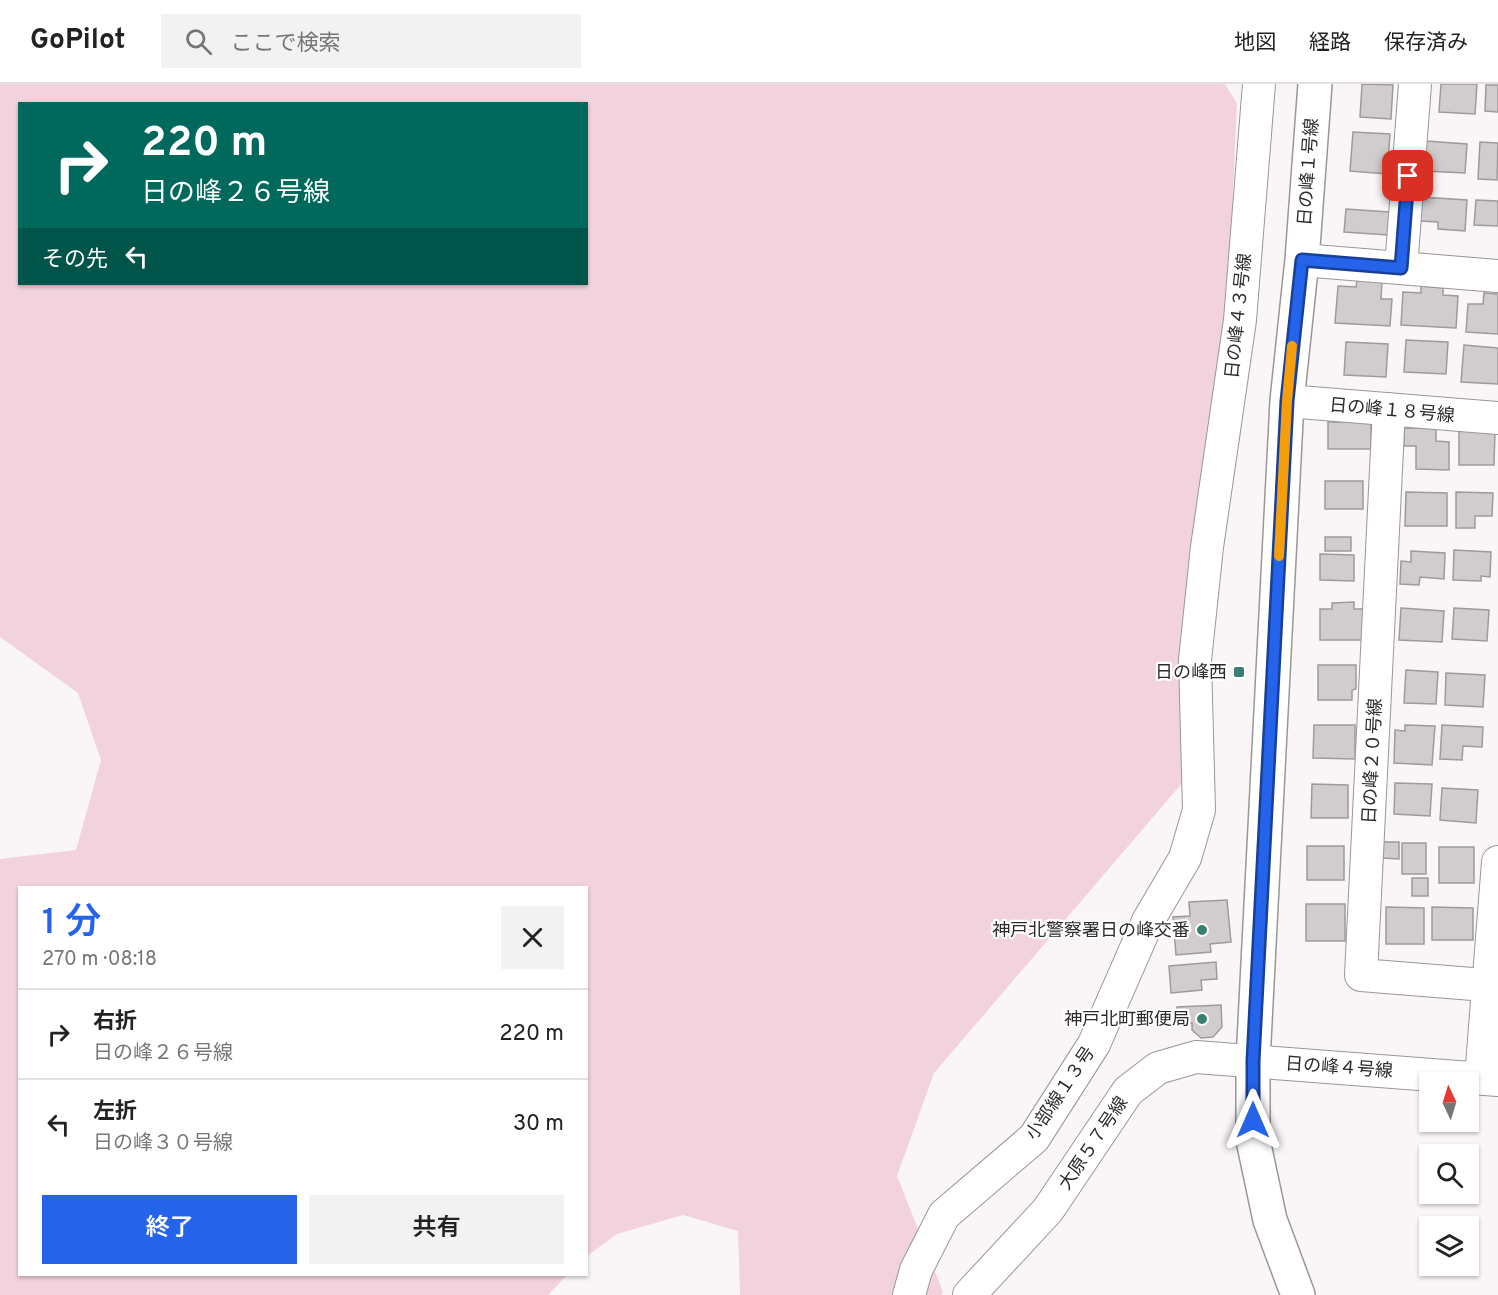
<!DOCTYPE html>
<html lang="ja">
<head>
<meta charset="utf-8">
<style>
	:root { --surface:#fff; --page:#f2f2f2; --text:#222; --muted:#767676; --line:#e0e0e0; --accent:#2563eb }
	body { margin:0; font-family:Overpass,"Noto Sans JP",sans-serif; background:var(--page); color:var(--text); height:100vh; display:flex; flex-direction:column; font-size:22px; white-space:nowrap }
	* { box-sizing:border-box; margin:0 }
	p { font-size:20px; color:var(--muted) }
	.icon { flex:none; width:33px; height:33px; fill:none; stroke:currentColor; stroke-width:2; stroke-linecap:round; stroke-linejoin:round }
	.map { position:relative; flex:1; overflow:hidden }
	.drawer { position:absolute; left:18px; top:802px; width:570px; height:390px; display:flex; flex-direction:column; background:var(--surface); border-radius:0px; box-shadow:0 2px 4px #0004 }
	.drawer>* { flex:none }
	.banner { position:absolute; left:18px; top:18px; width:570px; height:183px; border-radius:0px; box-shadow:0 2px 4px #0004; background:#00695c; color:#fff; overflow:hidden }
	.needle { width:39px; rotate:356deg }
	.tools { position:absolute; left:1419px; top:988px; display:grid; gap:12px }
	.tools a { display:grid; place-items:center; width:60px; height:60px; border-radius:0px; background:var(--surface); box-shadow:0 2px 4px #0004; font-size:30px }
	.pin { position:absolute; display:grid; place-items:center; width:51px; height:51px; color:#fff; margin:-26px; border-radius:12px; box-shadow:0 3px 9px #0006 }
	.me { position:absolute; width:66px; margin:-33px; rotate:0deg; stroke-linejoin:round; filter:drop-shadow(0 0 4px #0008) }
	.turn { display:flex; align-items:center; gap:21px; height:126px; padding:0 24px; font-size:27px }
	.turn .icon { width:78px; height:78px; stroke-width:2.5 }
	.turn b { display:block; font-size:42px; line-height:51px }
	.then { display:flex; align-items:center; height:57px; padding:0 24px; background:#0003; gap:12px; font-size:22px }
	.round { display:grid; place-items:center; flex:none; width:63px; height:63px; border-radius:0px; background:var(--page) }
	.summary { display:flex; align-items:center; justify-content:space-between; height:102px; padding:0 24px }
	h1 { font-size:36px; font-weight:600; line-height:45px; color:var(--accent) }
	.primary-button { display:flex; gap:12px; margin-top:auto; padding:12px 24px }
	.primary-button a { flex:1; height:69px; border-radius:0px; background:var(--accent); color:#fff; font-size:24px; font-weight:600; line-height:69px; text-align:center }
	.primary-button a+a { background:var(--page); color:var(--text) }
	ul { padding:0; list-style:none }
	li { display:flex; align-items:center; gap:18px; height:90px; padding:0 24px; border-top:2px solid var(--line) }
	li div { flex:1 }
	li b { display:block; font-size:22px }
	li em { font-style:normal }
	header { display:flex; align-items:center; gap:36px; box-sizing:border-box; height:84px; padding:0 30px; background:var(--surface); border-bottom:2px solid var(--line) }
	header strong { font-size:28px }
	nav { display:flex; gap:33px; margin-inline-start:auto; font-size:21px }
	.search { width:420px; height:54px; background:var(--page); display:flex; align-items:center; gap:15px; box-sizing:border-box; padding:0 21px; border-radius:0px; color:var(--muted); font-size:22px }
	.map>svg:first-child { display:block }
	.green { fill:#f2d2dd; fill-rule:evenodd }
	.building { fill:#d1cccd; stroke:#9f9a9c; stroke-width:1.5 }
	.lines { fill:none; stroke-linecap:round; stroke-linejoin:round }
	.minor-casing { stroke:#9b9697; stroke-width:34 }
	.tertiary-casing { stroke:#9b9697; stroke-width:36 }
	.minor { stroke:#fff; stroke-width:32 }
	.tertiary { stroke:#fff; stroke-width:33 }
	.route-casing { stroke:#184099; stroke-width:15 }
	.route { stroke:#2563eb; stroke-width:10 }
	.slow { stroke:#f59e0b; stroke-width:10 }
	.poi-dot { fill:#3a7f73; stroke:#fff; stroke-width:2 }
	.labels { text-anchor:middle; stroke-width:4.5; stroke-linejoin:round; paint-order:stroke }
	.street-label { font-size:18px; fill:#2d2b2c; stroke:#fff }
	.poi-label { font-size:18px; fill:#2d2b2c; stroke:#fff; text-anchor:end }
</style>
</head>
<body>
<header>
<strong>GoPilot</strong>
<div class="search"><svg class="icon" aria-label="search" viewBox="0 0 24 24"><circle cx="10" cy="10" r="6"/><path d="M15 15l6 6"/></svg>ここで検索</div>
<nav><a>地図</a><a>経路</a><a>保存済み</a></nav>
</header>
<div class="map">
<svg width="1498" height="1211" viewBox="0 0 1498 1211">
	<rect width="100%" height="100%" fill="#faf5f6"/>
	<!-- green -->
	<path class="green" d="M0,0H1225L1237,19L1207,670L934,989L897,1092L943,1208L941,1211H740L738,1147L683,1131L617,1150L587,1172L586,804H20V1191H567L548,1211H0V775L76,766L101,676L78,609L0,553ZM20,20H586V200H20Z"/>
	<!-- building -->
	<path class="building" d="M1362,0L1393,1L1391,35L1360,33Z
		M1441,0H1477L1475,30L1439,28Z
		M1486,1H1498V28L1485,27Z
		M1353,48L1390,50L1387,90L1350,87Z
		M1426,57L1467,60L1465,89L1424,87Z
		M1480,58L1498,59L1497,96L1478,95Z
		M1421,113L1467,116L1465,147L1438,145V138L1420,137Z
		M1476,116L1498,117V142L1474,141Z
		M1346,125L1389,128L1388,151L1344,148Z
		M1357,196L1382,197L1381,215H1392L1390,242L1335,239L1338,202L1356,203Z
		M1421,202L1443,204V211L1458,212L1456,244L1401,241L1403,208L1421,209Z
		M1484,209L1498,210V250L1466,248L1468,220H1483Z
		M1406,256L1448,258L1446,290L1404,288Z
		M1346,258L1388,260L1386,293L1344,291Z
		M1464,261L1498,264V300L1461,298Z
		M1328,338H1371V365H1328Z
		M1404,344H1436V357L1449,358V386L1416,385V362H1404Z
		M1459,345L1495,346L1494,381H1459Z
		M1325,397H1363V425H1325Z
		M1406,408L1447,409V442H1405Z
		M1456,408L1493,409L1492,432H1475V444H1456Z
		M1325,453H1351V467H1325Z
		M1454,466L1491,468L1490,493L1481,492V497L1453,496Z
		M1411,467L1445,469L1444,495L1420,493L1419,501L1400,500L1401,477L1411,478Z
		M1320,470L1354,471V497L1320,496Z
		M1354,518V525H1366V556H1320V525H1332V519Z
		M1401,524L1444,527L1442,558L1399,556Z
		M1454,524L1489,526L1487,557L1452,555Z
		M1318,581H1356V605L1352,606V616H1318Z
		M1406,586L1438,588L1436,620L1404,619Z
		M1446,589L1485,591L1483,623L1445,621Z
		M1314,641H1355V675L1313,674Z
		M1405,641L1435,642L1432,681L1394,679L1395,646L1405,647Z
		M1442,641L1483,643L1482,663L1463,662L1462,676L1440,675Z
		M1395,699L1432,700L1430,732L1394,730Z
		M1312,700L1348,701V734H1311Z
		M1442,704L1478,706L1476,739L1440,736Z
		M1382,758H1399V775L1382,774Z
		M1402,759H1426V790H1402Z
		M1307,762H1344V796H1307Z
		M1439,763H1474V799H1439Z
		M1412,794H1428V812H1412Z
		M1227,816L1231,858L1210,860L1211,868L1176,871L1173,833L1190,832L1189,818Z
		M1306,820H1345V857H1306Z
		M1386,823L1424,824V860H1386Z
		M1432,823L1473,824V856H1432Z
		M1216,878L1217,895L1201,896L1202,906L1171,909L1169,882Z
		M1221,921L1222,943L1213,953L1201,954L1192,946V939L1178,940L1177,923Z"/>
	<g class="lines">
		<defs>
			<path id="minor" d="M1302,176L1498,192
				M1401,184L1415,0
				M1287,317L1498,334
				M1389,325L1361,891L1498,902
				M1481,994L1498,778
				M909,1211L916,1186L944,1131L1034,1054L1094,960L1148,837L1185,774L1199,726L1195,576L1207,463L1240,236L1259,0
				M969,1211L1048,1126L1128,1007L1158,984L1196,973L1498,996"/>
			<path id="tertiary" d="M1298,1211L1270,1136L1253,1056V977L1287,317L1302,176L1315,0"/>
		</defs>
		<!-- minor casing -->
		<use href="#minor" class="minor-casing"/>
		<!-- tertiary casing -->
		<use href="#tertiary" class="tertiary-casing"/>
		<!-- minor -->
		<use href="#minor" class="minor"/>
		<!-- tertiary -->
		<use href="#tertiary" class="tertiary"/>
	</g>
	<g class="lines">
		<defs>
			<path id="route" d="M1253,1036V977L1287,317L1302,176L1401,184L1408,92"/>
		</defs>
		<!-- route casing -->
		<use href="#route" class="route-casing"/>
		<!-- route -->
		<use href="#route" class="route"/>
		<!-- slow -->
		<path class="slow" d="M1279,472L1287,317L1292,262"/>
	</g>
	<!-- markers -->
	<g class="poi-dot">
		<rect x="1233" y="582" width="12" height="12" rx="3"/>
		<circle cx="1202" cy="846" r="6"/>
		<circle cx="1202" cy="935" r="6"/>
	</g>
	<g class="labels">
		<!-- street labels -->
		<g class="street-label">
			<text transform="translate(1308 88) rotate(-86)" y="6">日の峰１号線</text>
			<text transform="translate(1238 232) rotate(-84)" y="6">日の峰４３号線</text>
			<text transform="translate(1392 326) rotate(5)" y="6">日の峰１８号線</text>
			<text transform="translate(1372 677) rotate(-87)" y="6">日の峰２０号線</text>
			<text transform="translate(1339 983) rotate(4)" y="6">日の峰４号線</text>
			<text transform="translate(1060 1009) rotate(-56)" y="6">小部線１３号</text>
			<text transform="translate(1093 1059) rotate(-56)" y="6">大原５７号線</text>
		</g>
		<!-- poi labels -->
		<g class="poi-label">
			<text x="1227" y="594">日の峰西</text>
			<text x="1190" y="852">神戸北警察署日の峰交番</text>
			<text x="1190" y="941">神戸北町郵便局</text>
		</g>
	</g>
</svg>
<div class="tools">
<a><svg class="needle" viewBox="-14 -14 28 28"><path d="M0-13l5 13h-10z" fill="#e53935"/><path d="M0 13l5-13h-10z" fill="#767676"/></svg></a>
<a><svg class="icon" aria-label="search" viewBox="0 0 24 24"><circle cx="10" cy="10" r="6"/><path d="M15 15l6 6"/></svg></a>
<a><svg class="icon" aria-label="layers" viewBox="0 0 24 24"><path d="M12 4l9 5-9 5-9-5zM3 14l9 5 9-5"/></svg></a>
</div>
<div class="pin" style="left:1408px;top:92px;background:#d93025"><svg class="icon" aria-label="arrive" viewBox="0 0 24 24"><path d="M6 21V4h12l-3 4 3 4H6"/></svg></div>
<svg class="me" style="left:1253px;top:1036px" viewBox="-20 -20 40 40"><path d="M0-17L14 15 0 8-14 15z" fill="#2563eb" stroke="#fff" stroke-width="4"/></svg>
<div class="banner">
<div class="turn"><svg class="icon" aria-label="right" viewBox="0 0 24 24"><path d="M7 20v-9h11M14 6l5 5-5 5"/></svg><div><b>220 m</b>日の峰２６号線</div></div>
<div class="then">その先<svg class="icon" aria-label="left" viewBox="0 0 24 24"><path d="M17 20v-9H6M10 6l-5 5 5 5"/></svg></div>
</div>
<section class="drawer">
<div class="summary"><div><h1>1 分</h1><p>270 m · 08:18</p></div><a class="round"><svg class="icon" aria-label="close" viewBox="0 0 24 24"><path d="M6 6l12 12M18 6L6 18"/></svg></a></div>
<ul>
<li><svg class="icon" aria-label="right" viewBox="0 0 24 24"><path d="M7 20v-9h11M14 6l5 5-5 5"/></svg><div><b>右折</b><p>日の峰２６号線</p></div><em>220 m</em></li>
<li><svg class="icon" aria-label="left" viewBox="0 0 24 24"><path d="M17 20v-9H6M10 6l-5 5 5 5"/></svg><div><b>左折</b><p>日の峰３０号線</p></div><em>30 m</em></li>
</ul>
<div class="primary-button"><a>終了</a><a>共有</a></div>
</section>
</div>
</body>
</html>
